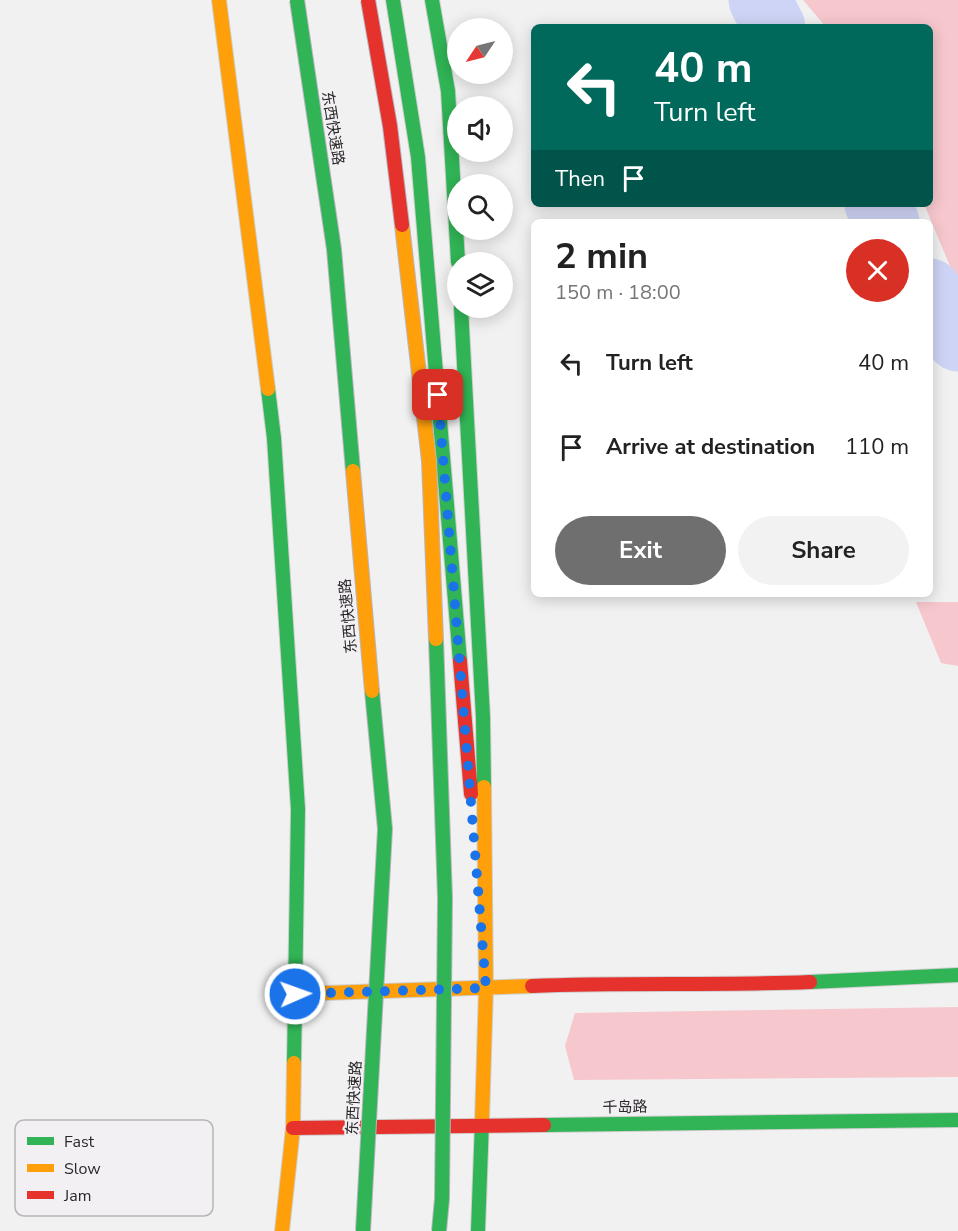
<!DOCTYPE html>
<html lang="en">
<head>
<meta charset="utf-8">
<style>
	:root { --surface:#fff; --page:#f2f2f2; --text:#222; --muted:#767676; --accent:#706f70 }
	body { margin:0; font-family:"Nunito Sans","Noto Sans SC",sans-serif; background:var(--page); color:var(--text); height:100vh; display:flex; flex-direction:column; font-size:22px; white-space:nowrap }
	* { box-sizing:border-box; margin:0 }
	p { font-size:20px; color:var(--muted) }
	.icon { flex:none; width:33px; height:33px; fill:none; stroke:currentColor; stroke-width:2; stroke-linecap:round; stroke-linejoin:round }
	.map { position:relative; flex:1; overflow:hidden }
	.panel { position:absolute; left:531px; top:219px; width:402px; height:378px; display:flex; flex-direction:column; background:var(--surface); border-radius:9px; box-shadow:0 3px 15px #0003 }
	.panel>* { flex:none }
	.hud { position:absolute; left:531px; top:24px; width:402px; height:183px; border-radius:9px; box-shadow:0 3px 15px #0003; background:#00695c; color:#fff; overflow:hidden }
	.needle { width:39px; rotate:235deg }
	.fabs { position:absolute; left:447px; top:18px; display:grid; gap:12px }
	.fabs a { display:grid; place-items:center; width:66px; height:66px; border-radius:50%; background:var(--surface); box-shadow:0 3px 15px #0003; font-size:30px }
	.pin { position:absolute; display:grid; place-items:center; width:51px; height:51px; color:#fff; margin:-26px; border-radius:12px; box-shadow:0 3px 9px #0006 }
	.me { position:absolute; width:66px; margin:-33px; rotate:88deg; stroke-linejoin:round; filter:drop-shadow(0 0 4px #0008) }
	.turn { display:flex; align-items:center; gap:21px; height:126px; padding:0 24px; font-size:27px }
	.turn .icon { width:78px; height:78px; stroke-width:2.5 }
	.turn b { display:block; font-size:42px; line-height:51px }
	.then { display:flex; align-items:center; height:57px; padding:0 24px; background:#0003; gap:12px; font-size:22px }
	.round { display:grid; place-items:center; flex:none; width:63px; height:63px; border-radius:32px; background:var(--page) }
	.summary { display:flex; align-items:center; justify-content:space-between; height:102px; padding:0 24px }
	h1 { font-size:36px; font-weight:700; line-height:45px }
	.action { display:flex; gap:12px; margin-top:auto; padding:12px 24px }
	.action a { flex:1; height:69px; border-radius:36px; background:var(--accent); color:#fff; font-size:24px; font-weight:700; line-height:69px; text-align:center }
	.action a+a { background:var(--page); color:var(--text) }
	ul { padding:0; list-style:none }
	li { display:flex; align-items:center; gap:18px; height:84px; padding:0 24px }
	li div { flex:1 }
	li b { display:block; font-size:22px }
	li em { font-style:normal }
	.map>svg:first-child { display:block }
	.green { fill:#f6c7cd }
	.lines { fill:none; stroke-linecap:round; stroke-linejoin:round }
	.river { stroke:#ced4f5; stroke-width:63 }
	.fast-casing { stroke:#cfcfcf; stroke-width:16 }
	.slow-casing { stroke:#cfcfcf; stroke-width:16 }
	.jam-casing { stroke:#cfcfcf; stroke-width:16 }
	.fast { stroke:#30b455; stroke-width:14 }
	.slow { stroke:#ff9f0a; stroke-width:14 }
	.jam { stroke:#e5322d; stroke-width:14 }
	.fast-bridge-casing { stroke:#bab6c0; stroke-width:16; stroke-linecap:butt }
	.slow-bridge-casing { stroke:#bab6c0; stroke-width:16; stroke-linecap:butt }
	.jam-bridge-casing { stroke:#bab6c0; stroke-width:16; stroke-linecap:butt }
	.fast-bridge { stroke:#30b455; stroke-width:14 }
	.slow-bridge { stroke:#ff9f0a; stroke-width:14 }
	.jam-bridge { stroke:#e5322d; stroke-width:14 }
	.route { stroke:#1a73e8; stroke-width:10; stroke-dasharray:0 18 }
	.labels { text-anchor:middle; stroke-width:4.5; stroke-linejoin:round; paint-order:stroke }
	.street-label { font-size:15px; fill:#2a292a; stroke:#f3f0f3 }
	.key { fill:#f3f0f3; stroke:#b7b4b7; stroke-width:1.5 }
	.key-label { font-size:16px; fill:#2a292a }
</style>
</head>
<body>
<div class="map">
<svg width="958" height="1231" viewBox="0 0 958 1231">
	<rect width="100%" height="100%" fill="#f2f1f2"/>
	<!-- green -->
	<path class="green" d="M803,0H958V285L924,204H930V27H826Z
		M916,602H958V666L941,663Z
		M958,1007V1077L574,1080L565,1046L575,1013Z"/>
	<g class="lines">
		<!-- river -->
		<path class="river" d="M760,0L774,27
			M876,204L888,222
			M930,290L958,340"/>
		<defs>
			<path id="fast" d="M393,0L418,157L460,661
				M432,0L448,91L458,262
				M461,308L483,717L484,787
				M268,389L274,438L298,809L294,1063
				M810,982L958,975
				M544,1125L958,1120
				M478,1231L482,1121"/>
			<path id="slow" d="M219,0L268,389
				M295,994L532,986
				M482,1121L486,988L484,787
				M282,1231L293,1128L294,1063"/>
			<path id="jam" d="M460,661L471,794
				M532,986C625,982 717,986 810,982
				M293,1128L544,1125"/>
		</defs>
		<!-- fast casing -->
		<use href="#fast" class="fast-casing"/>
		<!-- slow casing -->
		<use href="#slow" class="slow-casing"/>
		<!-- jam casing -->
		<use href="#jam" class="jam-casing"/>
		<!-- fast -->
		<use href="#fast" class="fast"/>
		<!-- slow -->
		<use href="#slow" class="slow"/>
		<!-- jam -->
		<use href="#jam" class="jam"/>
		<defs>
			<path id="fast-bridge" d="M297,0L334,249L353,471
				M436,639L445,898L442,1199L439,1231
				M363,1231L385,829L372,691"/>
			<path id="slow-bridge" d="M402,225L429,461L436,639
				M353,471L372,691"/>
			<path id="jam-bridge" d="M368,0L390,126L402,225"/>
		</defs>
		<!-- fast-bridge casing -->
		<use href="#fast-bridge" class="fast-bridge-casing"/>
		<!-- slow-bridge casing -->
		<use href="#slow-bridge" class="slow-bridge-casing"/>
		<!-- jam-bridge casing -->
		<use href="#jam-bridge" class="jam-bridge-casing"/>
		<!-- fast-bridge -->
		<use href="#fast-bridge" class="fast-bridge"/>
		<!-- slow-bridge -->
		<use href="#slow-bridge" class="slow-bridge"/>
		<!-- jam-bridge -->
		<use href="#jam-bridge" class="jam-bridge"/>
	</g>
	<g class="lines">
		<!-- route -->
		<path class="route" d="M295,994L486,988L438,395"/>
	</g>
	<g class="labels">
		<!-- street labels -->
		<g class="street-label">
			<text transform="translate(333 128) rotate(81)" y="5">东西快速路</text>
			<text transform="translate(348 616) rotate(-95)" y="5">东西快速路</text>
			<text transform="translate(354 1098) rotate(-87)" y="5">东西快速路</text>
			<text transform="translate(625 1107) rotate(-1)" y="5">千岛路</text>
		</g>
	</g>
	<!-- legend -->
	<rect x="15" y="1120" width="198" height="96" rx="9" class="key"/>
	<rect x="27" y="1137" width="27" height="8" fill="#30b455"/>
	<rect x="27" y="1164" width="27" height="8" fill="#ff9f0a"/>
	<rect x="27" y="1191" width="27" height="8" fill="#e5322d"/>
	<g class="key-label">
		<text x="64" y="1147">Fast</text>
		<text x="64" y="1174">Slow</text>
		<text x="64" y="1201">Jam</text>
	</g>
</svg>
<div class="fabs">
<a><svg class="needle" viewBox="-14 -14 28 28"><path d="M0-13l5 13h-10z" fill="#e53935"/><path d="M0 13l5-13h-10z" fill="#767676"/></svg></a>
<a><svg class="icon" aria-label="sound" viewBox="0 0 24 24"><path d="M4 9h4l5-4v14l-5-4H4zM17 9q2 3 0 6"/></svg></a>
<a><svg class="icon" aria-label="search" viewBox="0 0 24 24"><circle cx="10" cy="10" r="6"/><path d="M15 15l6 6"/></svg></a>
<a><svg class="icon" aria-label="layers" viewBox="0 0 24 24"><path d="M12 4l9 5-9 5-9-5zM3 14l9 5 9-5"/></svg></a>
</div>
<div class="pin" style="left:438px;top:395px;background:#d93025"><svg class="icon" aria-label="arrive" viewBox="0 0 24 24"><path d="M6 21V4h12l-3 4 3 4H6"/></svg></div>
<svg class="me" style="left:295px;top:994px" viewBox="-20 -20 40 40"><circle r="17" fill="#1a73e8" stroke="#fff" stroke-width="3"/><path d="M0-11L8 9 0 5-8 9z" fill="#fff"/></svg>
<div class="hud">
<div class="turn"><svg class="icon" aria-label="left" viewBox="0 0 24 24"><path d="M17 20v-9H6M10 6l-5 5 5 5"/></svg><div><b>40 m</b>Turn left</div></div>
<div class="then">Then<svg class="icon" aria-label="arrive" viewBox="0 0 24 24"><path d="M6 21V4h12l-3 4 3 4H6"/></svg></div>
</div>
<section class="panel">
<div class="summary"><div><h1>2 min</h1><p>150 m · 18:00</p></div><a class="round" style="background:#d93025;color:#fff"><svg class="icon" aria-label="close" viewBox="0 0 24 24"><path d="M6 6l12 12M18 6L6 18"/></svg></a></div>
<ul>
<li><svg class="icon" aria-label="left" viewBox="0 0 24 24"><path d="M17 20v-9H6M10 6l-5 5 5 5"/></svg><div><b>Turn left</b></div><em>40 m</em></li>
<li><svg class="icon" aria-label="arrive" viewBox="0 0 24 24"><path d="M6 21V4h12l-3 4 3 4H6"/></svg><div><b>Arrive at destination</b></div><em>110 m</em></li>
</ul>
<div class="action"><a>Exit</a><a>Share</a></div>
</section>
</div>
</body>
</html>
